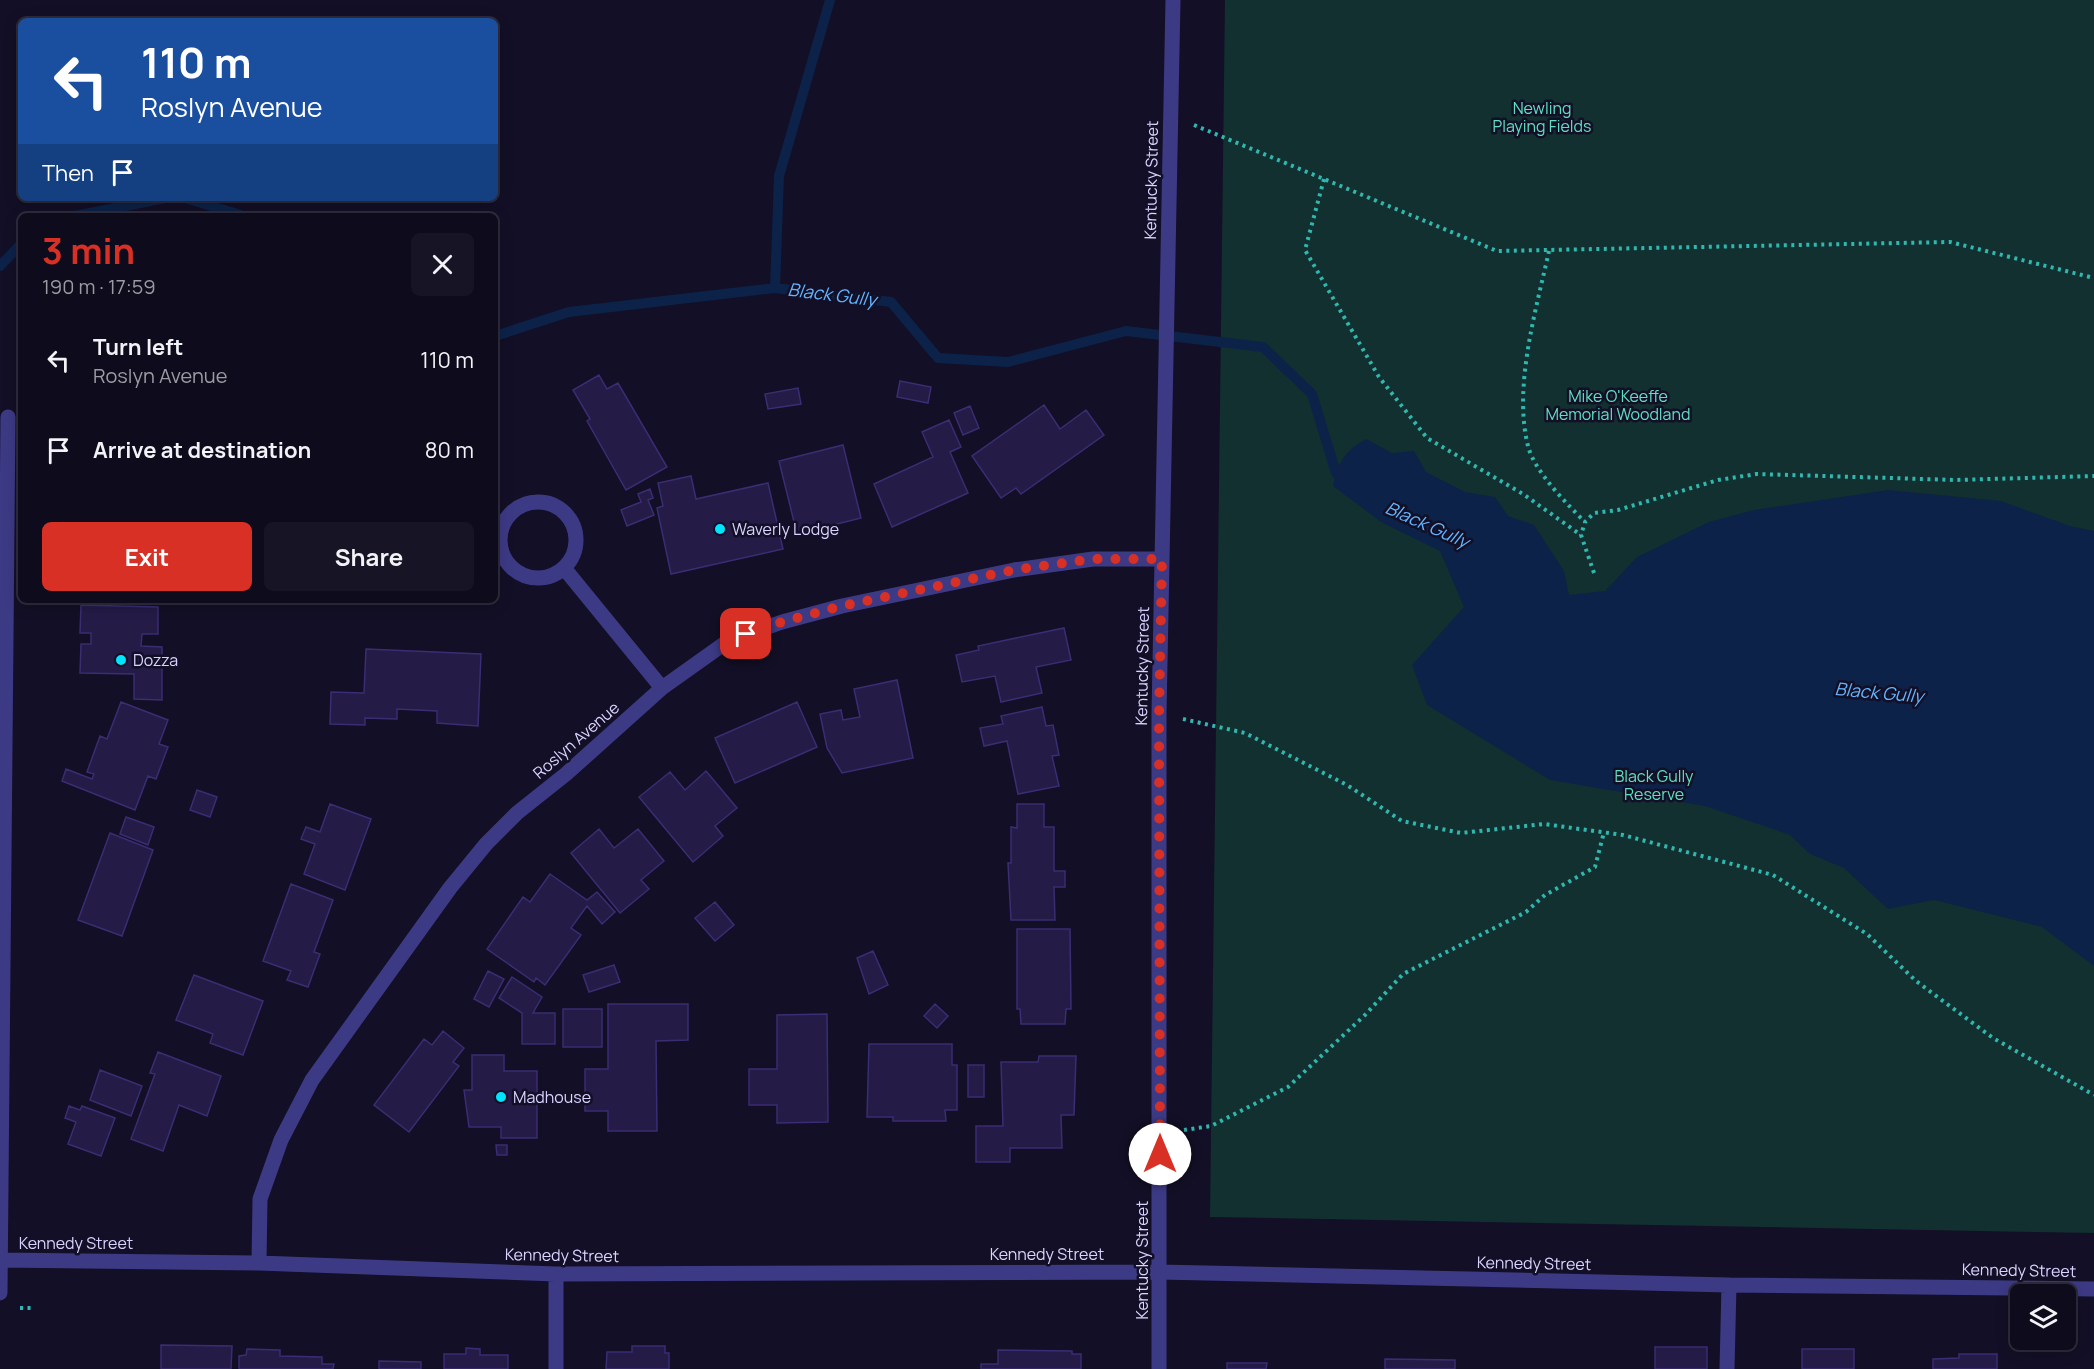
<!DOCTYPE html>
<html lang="en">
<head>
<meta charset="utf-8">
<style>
	:root { --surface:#0e0b1c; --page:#171425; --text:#f1f3f6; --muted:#9b9ba3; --line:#2e2b3b; --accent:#d93025 }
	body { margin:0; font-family:Manrope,sans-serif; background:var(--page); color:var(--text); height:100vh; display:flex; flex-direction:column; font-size:22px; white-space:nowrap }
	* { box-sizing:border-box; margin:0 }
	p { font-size:20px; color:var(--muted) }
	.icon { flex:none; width:33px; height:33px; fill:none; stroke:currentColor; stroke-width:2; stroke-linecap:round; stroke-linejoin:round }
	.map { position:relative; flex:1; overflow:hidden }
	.sheet { position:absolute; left:18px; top:213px; width:480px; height:390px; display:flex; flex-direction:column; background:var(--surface); border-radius:9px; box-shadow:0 3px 15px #0003,0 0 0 2px var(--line) }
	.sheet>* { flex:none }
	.hud { position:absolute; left:18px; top:18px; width:480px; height:183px; border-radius:9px; box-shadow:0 3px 15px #0003,0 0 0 2px var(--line); background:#1a4fa0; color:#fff; overflow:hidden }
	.controls { position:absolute; left:2010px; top:1284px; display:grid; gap:12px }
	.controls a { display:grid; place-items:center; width:66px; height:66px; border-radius:9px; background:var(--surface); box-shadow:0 3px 15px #0003,0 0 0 2px var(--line); font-size:30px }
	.pin { position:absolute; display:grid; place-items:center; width:51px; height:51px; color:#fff; margin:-26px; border-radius:12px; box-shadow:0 3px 9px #0006 }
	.me { position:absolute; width:66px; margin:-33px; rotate:0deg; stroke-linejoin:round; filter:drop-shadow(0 0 4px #0008) }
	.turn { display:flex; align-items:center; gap:21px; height:126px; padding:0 24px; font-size:27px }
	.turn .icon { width:78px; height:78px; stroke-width:2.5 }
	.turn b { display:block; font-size:42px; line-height:51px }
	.then { display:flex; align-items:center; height:57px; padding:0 24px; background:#0003; gap:12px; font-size:22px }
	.round { display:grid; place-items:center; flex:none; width:63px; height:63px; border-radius:9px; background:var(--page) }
	.headline { display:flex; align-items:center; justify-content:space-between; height:102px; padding:0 24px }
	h1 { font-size:36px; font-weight:700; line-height:45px; color:var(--accent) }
	.primary-button { display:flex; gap:12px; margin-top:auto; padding:12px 24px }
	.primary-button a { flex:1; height:69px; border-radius:9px; background:var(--accent); color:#fff; font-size:24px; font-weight:700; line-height:69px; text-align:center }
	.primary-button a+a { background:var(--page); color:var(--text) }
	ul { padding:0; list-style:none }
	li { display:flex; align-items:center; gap:18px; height:90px; padding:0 24px }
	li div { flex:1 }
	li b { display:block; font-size:22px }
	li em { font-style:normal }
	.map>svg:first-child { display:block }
	.green { fill:#12302f }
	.water { fill:#0c2248 }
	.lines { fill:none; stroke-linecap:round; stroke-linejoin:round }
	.stream { stroke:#0c2248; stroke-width:10 }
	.building { fill:#241b47; stroke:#3b2d73; stroke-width:1.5 }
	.path { stroke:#2fb8b0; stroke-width:4; stroke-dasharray:3 4.5; stroke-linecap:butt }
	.minor { stroke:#3d3a85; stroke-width:15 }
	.route { stroke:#d93025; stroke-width:10; stroke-dasharray:0 18 }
	.poi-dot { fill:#00e5ff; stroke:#130f26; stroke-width:2 }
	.labels { text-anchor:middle; stroke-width:5; stroke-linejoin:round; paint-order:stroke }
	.park-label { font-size:16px; fill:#5fe0c0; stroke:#130f26 }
	.street-label { font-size:16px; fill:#d9d4ff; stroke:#130f26 }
	.poi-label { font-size:16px; fill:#d9d4ff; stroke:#130f26; text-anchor:start }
	.water-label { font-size:18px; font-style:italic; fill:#62b6ff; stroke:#130f26 }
</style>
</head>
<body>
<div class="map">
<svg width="2094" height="1369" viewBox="0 0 2094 1369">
	<rect width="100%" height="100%" fill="#130f26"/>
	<!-- green -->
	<path class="green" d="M1225,0H2094V1233L1210,1217Z"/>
	<!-- water -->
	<path class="water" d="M1366,439L1392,453L1414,451L1426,472L1465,492L1495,497L1508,516L1534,525L1564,571L1569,595L1605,591L1637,557L1709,522L1754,510L1888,490L2001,501L2070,526L2094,531V966L2042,927L1934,900L1888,909L1844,868L1810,854L1790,835L1705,806L1550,780L1427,705L1412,665L1464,607L1440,551L1381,522L1333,486C1338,462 1345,451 1366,439Z"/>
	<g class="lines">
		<!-- stream -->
		<path class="stream" d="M185,198L244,216
			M75,216L165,198
			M0,266L21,244
			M775,288L779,176L830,0
			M495,336L569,312L775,288L891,302L938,358L1008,362L1126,331L1263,347L1312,394L1336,473L1346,482"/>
	</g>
	<!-- building -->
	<path class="building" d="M599,375L607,389L618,383L667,467L626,490L587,421L590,419L573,390Z
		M900,381L931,387L928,403L897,397Z
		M798,388L801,404L768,409L765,394Z
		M1044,405L1060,429L1086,410L1104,435L1021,494L1016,488L1001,498L972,456Z
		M970,406L979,428L963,435L954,413Z
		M949,420L961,447L950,452L968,493L892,527L874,484L933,457L922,432Z
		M843,445L861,518L797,534L779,461Z
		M691,476L696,499L768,483L783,549L671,574L657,508L663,506L658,483Z
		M650,489L653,498L648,500L654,515L627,526L621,510L641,502L638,494Z
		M81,605L158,607V634H142L141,646L162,647V700L134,699V674L80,673L81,644H91V633H80Z
		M1064,628L1071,660L1036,667L1042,693L1001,702L995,676L962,682L956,655L979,650L978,646Z
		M366,649L481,654L478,726L437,723V711L397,709V719L365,718V725L330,724L331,692L364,693Z
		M897,680L913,758L842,773L827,748L820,714L841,710L843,720L860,717L854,689Z
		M121,702L168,720L159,744L168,747L156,779L148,776L135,810L62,781L66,769L92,779L94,774L87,772L100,736L107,739Z
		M797,702L817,747L735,783L715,738Z
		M1042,707L1046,726L1053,725L1059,755L1052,756L1059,786L1018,794L1007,741L984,746L980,728L1003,724L1001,716Z
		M706,771L737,808L715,826L723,836L693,862L639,797L670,772L685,790Z
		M197,790L217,797L210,817L190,810Z
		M330,804L371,819L345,890L304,874L315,844L301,839L306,827L320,832Z
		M1017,804H1044V827H1054V871H1065V887H1054L1055,920H1011L1008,863H1011V827L1017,828Z
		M126,817L154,827L148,845L120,834Z
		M599,829L614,848L638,829L664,861L641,880L649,889L620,913L571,853Z
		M110,833L153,850L122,936L78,920Z
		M550,874L587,900L597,892L615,912L602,924L587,906L571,928L581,935L545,985L536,978L534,982L487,949L523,897L530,902Z
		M291,884L333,900L314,952L320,954L308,987L287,980L291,971L263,961Z
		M715,902L734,925L715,941L695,918Z
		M1017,929H1070L1071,1009H1066L1065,1024H1021L1020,1009H1017Z
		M873,951L888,985L869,994L857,958Z
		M614,965L620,982L589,992L583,975Z
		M488,971L504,979L489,1007L474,999Z
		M194,975L263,1001L243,1055L210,1043L213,1034L176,1020Z
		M512,977L542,997L533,1013H555V1044H522V1013L499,998Z
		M608,1004H688V1040L656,1041L657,1131H608V1111H585V1069H608Z
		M935,1004L948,1016L937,1028L924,1016Z
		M563,1009H602V1047H563Z
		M827,1014L828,1122L777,1123V1105H749V1069H777V1015Z
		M443,1031L464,1048L453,1062L459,1066L409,1132L374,1105L424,1039L432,1045Z
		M869,1044H952V1065H957V1110H945L946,1121H893V1117H867Z
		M158,1052L221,1076L207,1116L179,1105L163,1151L131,1139L155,1074L150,1073Z
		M472,1055H504V1071H537V1138H501V1127H469L464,1090H472Z
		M1039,1056H1076L1074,1115H1061L1062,1148H1010V1162H976V1126H1003L1001,1062H1038Z
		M968,1065H984V1097H968Z
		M100,1070L142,1086L131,1116L90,1100Z
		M69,1106L80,1110L82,1106L115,1118L101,1156L68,1144L76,1122L65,1118Z
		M496,1145H507V1155H497Z
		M161,1345L232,1346L231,1369H161Z
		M632,1346H665V1353H669V1369H606L607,1352H632Z
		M1655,1347H1707V1369H1655Z
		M466,1348L480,1349V1355H508V1369H444V1354H466Z
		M247,1349L280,1350V1356L322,1357V1364H334L333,1369H239V1356L246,1355Z
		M1802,1349H1854V1369H1802Z
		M998,1350L1072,1351V1354H1081V1369H981V1364H998Z
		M1959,1354H1997V1369H1933V1359L1959,1358Z
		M1385,1359L1455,1360V1369H1385Z
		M379,1361L421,1362V1369H379Z
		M1227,1363H1267L1266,1369H1227Z"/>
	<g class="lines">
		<!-- path -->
		<path class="path" d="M1194,125L1497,251L1950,242L2094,278
			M1324,179L1305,250L1379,377L1427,438L1523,494L1581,535
			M1549,251C1536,310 1513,387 1528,446C1534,471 1567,504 1585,522
			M1594,573L1581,535L1585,522L1594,513L1618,510L1718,480L1757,474L1956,480L2094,476
			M1183,719L1245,733L1347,785L1402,821L1461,833L1544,824L1623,835L1773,875L1867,934L1916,981L1993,1038L2094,1095
			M1184,1130L1211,1126L1288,1087L1365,1015L1403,974L1526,912L1545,895L1595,867L1604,832
			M20,1308H35"/>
		<!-- minor -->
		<path class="minor" d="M500 540a38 38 0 1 1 76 0a38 38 0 1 1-76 0Z
			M564,568L662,688
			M0,1260L259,1263L556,1274L1160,1272L1729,1285L2094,1289
			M259,1263L260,1199L281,1140L312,1080L450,888L486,844L517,813L566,774L662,688L728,641L782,622L842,606L1014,570L1093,559H1162
			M0,1293L8,417
			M556,1369V1274
			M1159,1369V714L1173,0
			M1727,1369L1729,1285"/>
	</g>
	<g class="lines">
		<!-- route -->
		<path class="route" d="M746,634L782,622L842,606L1014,570L1093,559H1162L1159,714L1160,1154"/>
	</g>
	<!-- markers -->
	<g class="poi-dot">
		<circle cx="720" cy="529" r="6"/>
		<circle cx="121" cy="660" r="6"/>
		<circle cx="501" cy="1097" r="6"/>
	</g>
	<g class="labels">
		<!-- park labels -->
		<g class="park-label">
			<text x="1542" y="114">Newling<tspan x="1542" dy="18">Playing Fields</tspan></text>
			<text x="1618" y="402">Mike O'Keeffe<tspan x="1618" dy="18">Memorial Woodland</tspan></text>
			<text x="1654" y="782">Black Gully<tspan x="1654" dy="18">Reserve</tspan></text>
		</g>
		<!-- street labels -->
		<g class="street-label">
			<text transform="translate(1151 180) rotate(-89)" y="6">Kentucky Street</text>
			<text transform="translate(1142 666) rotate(-89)" y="6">Kentucky Street</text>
			<text transform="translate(576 740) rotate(-41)" y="6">Roslyn Avenue</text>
			<text x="76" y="1249">Kennedy Street</text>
			<text x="1047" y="1260">Kennedy Street</text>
			<text transform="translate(562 1255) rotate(1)" y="6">Kennedy Street</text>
			<text transform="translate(1142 1260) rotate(-90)" y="6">Kentucky Street</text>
			<text transform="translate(1534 1263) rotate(1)" y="6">Kennedy Street</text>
			<text transform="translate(2019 1270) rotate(1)" y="6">Kennedy Street</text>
		</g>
		<!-- poi labels -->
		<g class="poi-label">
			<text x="732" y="535">Waverly Lodge</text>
			<text x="133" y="666">Dozza</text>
			<text x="513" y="1103">Madhouse</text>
		</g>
		<!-- water labels -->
		<g class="water-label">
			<text transform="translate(832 295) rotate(7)" y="6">Black Gully</text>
			<text transform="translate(1427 525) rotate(24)" y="6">Black Gully</text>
			<text transform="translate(1879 693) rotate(5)" y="6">Black Gully</text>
		</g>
	</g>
</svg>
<div class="controls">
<a><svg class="icon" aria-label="layers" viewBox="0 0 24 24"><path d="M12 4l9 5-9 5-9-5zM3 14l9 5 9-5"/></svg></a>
</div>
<div class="pin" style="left:746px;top:634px;background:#d93025"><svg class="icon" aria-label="arrive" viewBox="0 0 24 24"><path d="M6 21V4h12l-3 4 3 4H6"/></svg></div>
<svg class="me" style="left:1160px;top:1154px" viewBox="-20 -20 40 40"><circle r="19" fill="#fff"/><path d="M0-13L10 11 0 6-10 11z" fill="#d93025"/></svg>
<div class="hud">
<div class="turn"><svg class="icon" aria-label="left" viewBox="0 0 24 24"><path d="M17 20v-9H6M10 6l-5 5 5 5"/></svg><div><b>110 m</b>Roslyn Avenue</div></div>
<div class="then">Then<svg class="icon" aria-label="arrive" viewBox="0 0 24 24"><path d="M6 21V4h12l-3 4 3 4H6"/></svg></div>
</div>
<section class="sheet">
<div class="headline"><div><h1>3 min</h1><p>190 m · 17:59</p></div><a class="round"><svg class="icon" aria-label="close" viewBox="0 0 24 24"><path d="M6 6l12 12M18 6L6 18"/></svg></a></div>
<ul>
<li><svg class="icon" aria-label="left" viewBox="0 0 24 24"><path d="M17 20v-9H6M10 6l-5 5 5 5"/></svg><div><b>Turn left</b><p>Roslyn Avenue</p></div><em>110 m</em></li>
<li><svg class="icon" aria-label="arrive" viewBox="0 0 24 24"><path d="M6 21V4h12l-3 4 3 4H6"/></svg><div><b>Arrive at destination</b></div><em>80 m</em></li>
</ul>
<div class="primary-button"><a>Exit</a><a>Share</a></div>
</section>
</div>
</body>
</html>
